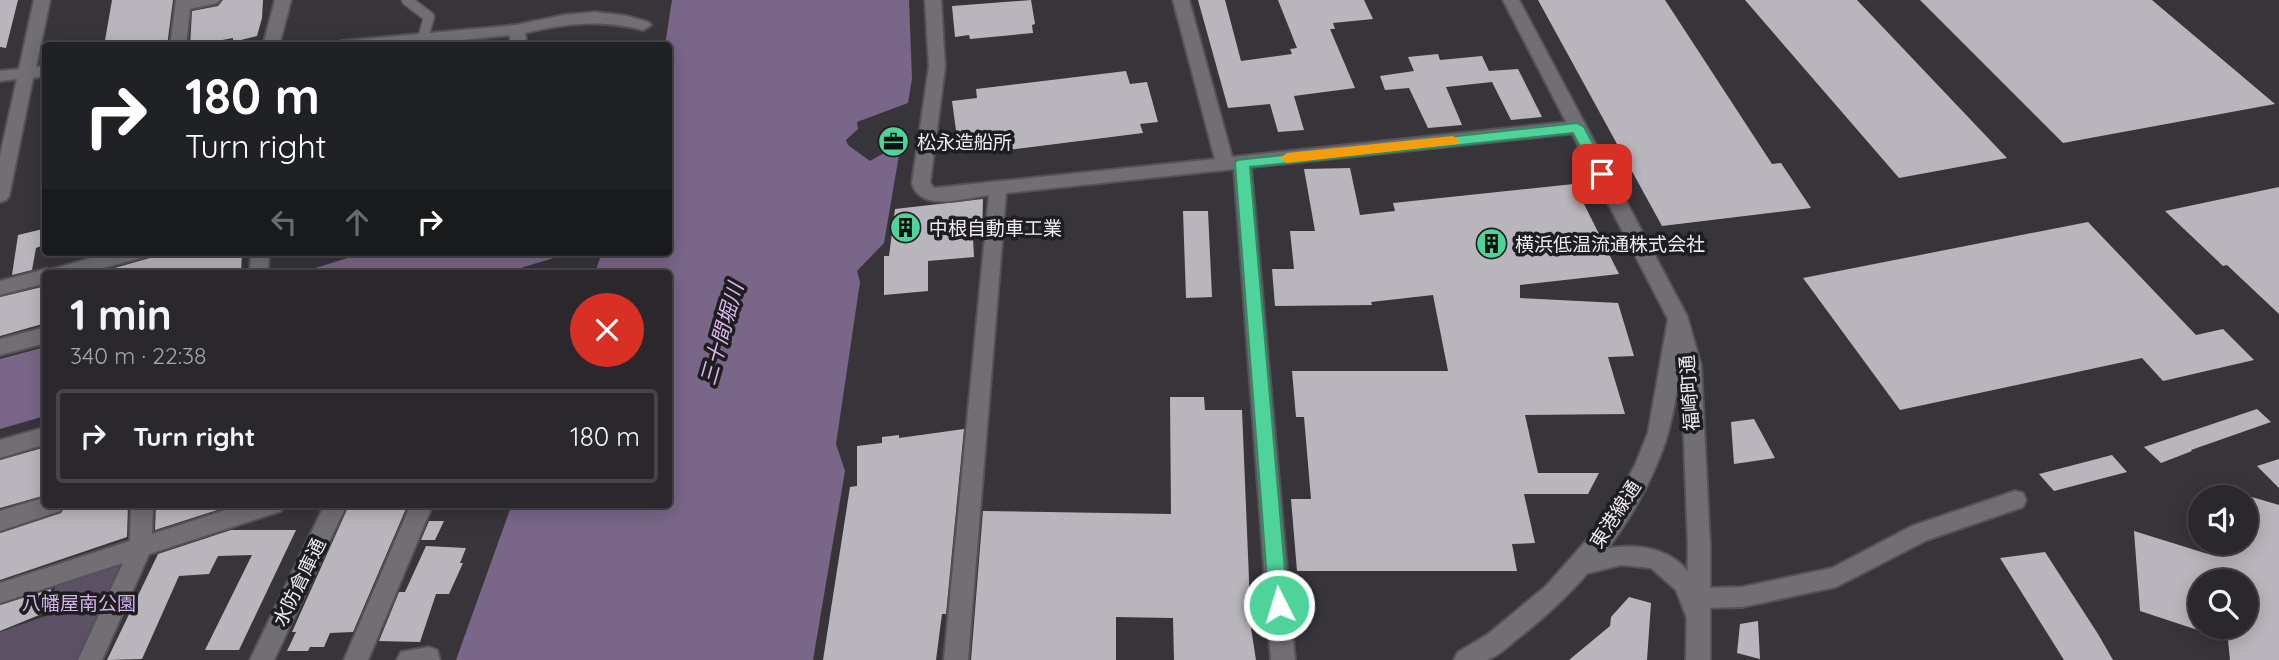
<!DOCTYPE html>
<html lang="en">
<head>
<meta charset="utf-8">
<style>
	:root { --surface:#2a282c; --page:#363438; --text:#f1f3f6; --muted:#a5a6a9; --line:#464448 }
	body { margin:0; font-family:Quicksand,"Noto Sans JP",sans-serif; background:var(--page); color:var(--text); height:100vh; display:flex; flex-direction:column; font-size:26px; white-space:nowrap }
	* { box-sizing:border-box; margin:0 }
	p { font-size:23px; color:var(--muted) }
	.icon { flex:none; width:38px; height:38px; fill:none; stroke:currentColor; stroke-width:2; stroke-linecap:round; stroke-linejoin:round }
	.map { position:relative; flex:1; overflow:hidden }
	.panel { position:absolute; left:42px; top:270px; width:630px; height:238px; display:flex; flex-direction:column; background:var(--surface); border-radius:7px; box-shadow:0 4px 18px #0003,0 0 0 2px var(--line) }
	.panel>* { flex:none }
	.top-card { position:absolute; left:42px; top:42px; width:630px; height:214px; border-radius:7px; box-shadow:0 4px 18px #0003,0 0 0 2px var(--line); background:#202124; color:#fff; overflow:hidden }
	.buttons { position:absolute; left:2188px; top:485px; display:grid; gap:14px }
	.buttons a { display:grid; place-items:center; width:70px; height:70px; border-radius:50%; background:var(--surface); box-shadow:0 4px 18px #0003,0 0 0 2px var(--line); font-size:35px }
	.pin { position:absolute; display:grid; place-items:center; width:60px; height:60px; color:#fff; margin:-30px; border-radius:14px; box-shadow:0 4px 10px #0006 }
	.me { position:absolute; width:77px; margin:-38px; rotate:355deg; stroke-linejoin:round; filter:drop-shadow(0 0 5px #0008) }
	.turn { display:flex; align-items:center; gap:24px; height:147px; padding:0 28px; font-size:32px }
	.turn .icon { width:91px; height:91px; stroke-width:2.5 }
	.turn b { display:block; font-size:49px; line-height:60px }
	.lanes { display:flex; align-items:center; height:66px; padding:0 28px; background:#0003; justify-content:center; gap:35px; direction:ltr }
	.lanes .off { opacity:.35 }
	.round { display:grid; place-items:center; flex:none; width:74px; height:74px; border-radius:37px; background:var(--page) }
	.head { display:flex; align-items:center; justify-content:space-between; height:119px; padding:0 28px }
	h1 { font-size:42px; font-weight:700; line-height:52px }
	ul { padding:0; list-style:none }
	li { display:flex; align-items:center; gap:21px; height:94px; margin:0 14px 10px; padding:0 14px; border:4px solid var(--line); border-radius:7px }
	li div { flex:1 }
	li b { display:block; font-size:26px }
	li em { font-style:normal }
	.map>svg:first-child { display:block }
	.green { fill:#5c5064 }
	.water { fill:#7a6688 }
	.building { fill:#b9b5bc; fill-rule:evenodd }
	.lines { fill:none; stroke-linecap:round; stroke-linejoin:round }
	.service-casing { stroke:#555257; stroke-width:13 }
	.minor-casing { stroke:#555257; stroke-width:4 }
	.tertiary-casing { stroke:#555257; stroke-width:4 }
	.service { stroke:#716e74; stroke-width:10 }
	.minor { fill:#716e74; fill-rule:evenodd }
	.tertiary { fill:#716e74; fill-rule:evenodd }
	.route { fill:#4ed39a; stroke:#338964; stroke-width:2 }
	.slow { fill:#f59e0b }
	.labels { text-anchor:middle; stroke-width:7; stroke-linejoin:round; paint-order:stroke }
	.poi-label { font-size:19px; fill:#eeecf0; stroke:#1e1d1f; text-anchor:start }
	.street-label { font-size:19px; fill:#eeecf0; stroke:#1e1d1f }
	.park-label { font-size:19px; fill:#d5b3ec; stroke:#1e1d1f }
	.water-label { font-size:21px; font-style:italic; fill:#d8b6ef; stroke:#1e1d1f }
</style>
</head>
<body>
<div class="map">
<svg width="2279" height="660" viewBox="0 0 2279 660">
	<rect width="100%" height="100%" fill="#38353a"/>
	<!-- green -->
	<path class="green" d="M122,561L128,564L82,660H0V632L51,614L56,581Z"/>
	<!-- water -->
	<path class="water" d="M672,0H909L912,79L908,103L857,122L858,129L846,140L848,145L870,161L891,149H900L884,243L857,271L860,282L836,444L845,471L813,660H456L512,504H668V273H595L602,252H668V46L665,45Z
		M367,252H574L504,273H299Z
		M45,347V416L0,429V359Z"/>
	<!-- building -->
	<path class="building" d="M0,0H18L6,48L0,47Z
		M112,0H173L167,46H104Z
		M223,0H263L262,18L257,36L233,42V38L190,46L192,11L218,6Z
		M1031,0L1035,24L1032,25L1033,33L970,39L969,35L955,37L952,6Z
		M1198,0H1225L1241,61L1292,54L1290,49L1297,48L1278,0H1364L1373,19L1333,23L1335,29H1330L1355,88L1294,96L1304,130L1278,132L1270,104L1228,108Z
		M1538,0H1665L1772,164L1781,163L1811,208L1662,226Z
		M1745,0H1857L2007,158L1899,178Z
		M1920,0H2152L2275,104L2063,143Z
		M1438,54L1440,60L1482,56L1489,71L1518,69L1542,117L1511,120L1492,82L1446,87L1462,125L1428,128L1409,88L1385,90L1380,76L1414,71L1408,57Z
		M1126,71L1130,84L1147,82L1158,122L1140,124L1143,133L985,153L983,142L958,145L952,101L977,98L976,89Z
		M1350,168L1360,215L1395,211L1393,203L1574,184L1619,274L1520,285V298L1618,303L1634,356L1608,357L1625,414L1525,415L1538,473H1599L1588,494H1524L1535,543L1512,544L1517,571H1297L1291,499H1311L1304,417H1296L1292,371H1448L1433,295L1371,302L1372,305L1275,306L1272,269H1294L1290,231H1315L1304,169Z
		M2279,187V314L2227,265L2223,266L2165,211Z
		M983,199L982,237L973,238L974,257L928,261V291L884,295V256H889L895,209Z
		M1183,211H1208L1212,297L1186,298Z
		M2088,222L2196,335L2223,329L2254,360L2163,381L2142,358L1900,410L1803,278Z
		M43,229L41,246L36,248L32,270L12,275L18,235Z
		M171,252H242L241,273H112L111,269Z
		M46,286V323L0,336V297Z
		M1170,397H1204L1205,410H1242L1251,628L1256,660H1174L1173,618L1116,617V660H971L983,511L1171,514Z
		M2257,409L2271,422L2191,450L2192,451L2161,463L2144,447Z
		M1754,419L1775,458L1734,464L1731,422Z
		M964,429L946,614H942L936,660H823L850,487L857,486V446L882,443V437L899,435V438Z
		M46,447V495L0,508V460Z
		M2112,455L2127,472L2054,491L2039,474Z
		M2279,459V488L2257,466Z
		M2245,495L2279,505V660H2230L2228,640L2140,611L2134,531L2208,554L2206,542H2245ZM2200,581H2245V626H2200Z
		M72,504H128L127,537L0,580V533L61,513L65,506Z
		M156,504H236L155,530Z
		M383,504H408L353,632L330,633L324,647H310L308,651H287L296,632H292L349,505L381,507Z
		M429,521H444L435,540H421Z
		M231,530H296L239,650H205L252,555L218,556L209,574L179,576L142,659L107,660L158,554Z
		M426,546L466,548L460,563H463L449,594H436L420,642L379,641L399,592H405Z
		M2045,552L2098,634L2113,660H2064L2000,558Z
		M51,589L49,611L0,631V605Z
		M1629,597L1651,603L1647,660H1569L1610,626L1611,617Z
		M1758,621L1760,659L1737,653L1740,624Z"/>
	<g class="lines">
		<defs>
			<path id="service" d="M407,0L429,17L423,38"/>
			<path id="minor" d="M176,0H220L217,3L190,9L186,46H170Z
				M275,0H291L279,46H263Z
				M925,0H941L945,67L930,183L934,188L1215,159L1173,0H1189L1232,157L1577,121L1585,127L1577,133L1251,167L1295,660H1271L1234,169L1006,193L968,660H944L989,195C966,198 920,213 912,183L929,67Z
				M595,12L627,16L648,22L651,25L643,30C602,19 566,23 525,33L527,46H511L509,30L511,26L564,15Z
				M112,252H147L144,257L85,273H46V283L0,295V281L46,269L50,270Z
				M251,252H269L268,273H250Z
				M46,327V343L0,355V339Z
				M46,427V444L0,458V440Z
				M2015,491L2023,493L2026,500L2023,507L1927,540L1836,587L1742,607L1705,608L1707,614L1704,621L1696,625L1688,621L1676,590L1651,568L1621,565L1581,575L1573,572L1570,565L1573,558C1617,541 1675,537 1698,588L1742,587L1832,568L1912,526Z
				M46,497V504H63L60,511L0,531V511Z
				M131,504H153L152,534L244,504H284L281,511L149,554L102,660H78L123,563L0,603V583L130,541Z
				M325,504H347L274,660H250Z
				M411,504H433L368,660H344Z
				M429,647L437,650L440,660H397L401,652Z"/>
			<path id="tertiary" d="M34,0H50L36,67L46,66V76L33,78L9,196L6,200L0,202V156L17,79L0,81V71L19,69Z
				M1503,0H1519L1687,316L1701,365L1710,545V660H1686L1688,545L1681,363C1676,398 1671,433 1656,466C1627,534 1575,595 1517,639C1509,646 1497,657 1486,660C1477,660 1464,660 1454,660L1458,652L1487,635L1546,586L1600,525L1621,492L1636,463L1648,433L1668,319Z
				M517,25L523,26L525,30L523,34L403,46H334L342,41Z"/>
		</defs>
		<!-- service casing -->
		<use href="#service" class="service-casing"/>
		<!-- minor casing -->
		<use href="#minor" class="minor-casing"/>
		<!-- tertiary casing -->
		<use href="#tertiary" class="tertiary-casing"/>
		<!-- service -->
		<use href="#service" class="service"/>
		<!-- minor -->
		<use href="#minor" class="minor"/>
		<!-- tertiary -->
		<use href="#tertiary" class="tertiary"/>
	</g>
	<!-- route -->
	<path class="route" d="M1577,123L1584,127L1609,174L1607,178H1597L1573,133L1250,167L1288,605L1285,611L1279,613L1272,611L1269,605L1235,163L1237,160Z"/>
	<!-- slow -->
	<path class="slow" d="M1453,136L1460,141L1457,144L1287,163L1280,158L1287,153Z"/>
	<!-- icons -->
	<defs>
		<symbol id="office-disc" viewBox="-11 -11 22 22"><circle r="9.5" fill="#4ed39a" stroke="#1e1d1f"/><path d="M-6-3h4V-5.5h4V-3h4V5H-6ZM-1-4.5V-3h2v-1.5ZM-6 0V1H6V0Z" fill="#111"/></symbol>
		<symbol id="building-disc" viewBox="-11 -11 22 22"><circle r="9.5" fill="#4ed39a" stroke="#1e1d1f"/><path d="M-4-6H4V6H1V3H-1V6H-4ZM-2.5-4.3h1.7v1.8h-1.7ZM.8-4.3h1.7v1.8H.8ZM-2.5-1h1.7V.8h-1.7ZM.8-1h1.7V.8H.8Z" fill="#111"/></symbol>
	</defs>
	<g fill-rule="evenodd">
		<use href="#office-disc" x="876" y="124" width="35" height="35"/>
		<use href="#building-disc" x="888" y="210" width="35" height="35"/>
		<use href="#building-disc" x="1474" y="226" width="35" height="35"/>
	</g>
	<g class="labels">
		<!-- poi labels -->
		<g class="poi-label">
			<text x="917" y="149">松永造船所</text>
			<text x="929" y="235">中根自動車工業</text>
			<text x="1515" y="251">横浜低温流通株式会社</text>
		</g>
		<!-- street labels -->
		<g class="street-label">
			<text transform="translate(1689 393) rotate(-94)" y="7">福崎町通</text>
			<text transform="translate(1615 514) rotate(-57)" y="7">東港線通</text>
			<text transform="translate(299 582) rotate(-64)" y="7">水防倉庫通</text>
		</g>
		<!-- park labels -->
		<g class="park-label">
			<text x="79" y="610">八幡屋南公園</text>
		</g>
		<!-- water labels -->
		<g class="water-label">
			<text transform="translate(722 334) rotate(-74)" y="7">三十間堀川</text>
		</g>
	</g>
</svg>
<div class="buttons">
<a><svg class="icon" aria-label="sound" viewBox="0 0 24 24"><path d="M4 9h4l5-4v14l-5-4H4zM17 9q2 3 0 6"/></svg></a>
<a><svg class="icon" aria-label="search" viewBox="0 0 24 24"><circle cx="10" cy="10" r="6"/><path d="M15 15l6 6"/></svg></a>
</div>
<div class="pin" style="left:1602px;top:174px;background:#d93025"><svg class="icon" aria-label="arrive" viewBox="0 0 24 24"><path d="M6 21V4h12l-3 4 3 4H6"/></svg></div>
<svg class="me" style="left:1279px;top:605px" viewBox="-20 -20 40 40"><circle r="17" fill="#4ed39a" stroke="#fff" stroke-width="3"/><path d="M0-11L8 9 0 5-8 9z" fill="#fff"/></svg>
<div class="top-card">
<div class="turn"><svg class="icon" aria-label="right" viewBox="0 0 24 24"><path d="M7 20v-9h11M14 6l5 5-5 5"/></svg><div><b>180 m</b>Turn right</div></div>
<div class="lanes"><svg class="icon off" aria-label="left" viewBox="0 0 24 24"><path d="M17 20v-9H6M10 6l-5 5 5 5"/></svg><svg class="icon off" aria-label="ahead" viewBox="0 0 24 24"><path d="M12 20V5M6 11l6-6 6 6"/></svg><svg class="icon" aria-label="right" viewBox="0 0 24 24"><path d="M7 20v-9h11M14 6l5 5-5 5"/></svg></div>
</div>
<section class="panel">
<div class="head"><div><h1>1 min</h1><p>340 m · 22:38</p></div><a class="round" style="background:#d93025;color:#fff"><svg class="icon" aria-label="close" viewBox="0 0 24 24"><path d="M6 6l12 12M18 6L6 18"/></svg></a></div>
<ul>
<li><svg class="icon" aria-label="right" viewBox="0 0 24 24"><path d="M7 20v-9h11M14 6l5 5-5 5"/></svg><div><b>Turn right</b></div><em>180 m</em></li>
</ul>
</section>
</div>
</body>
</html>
